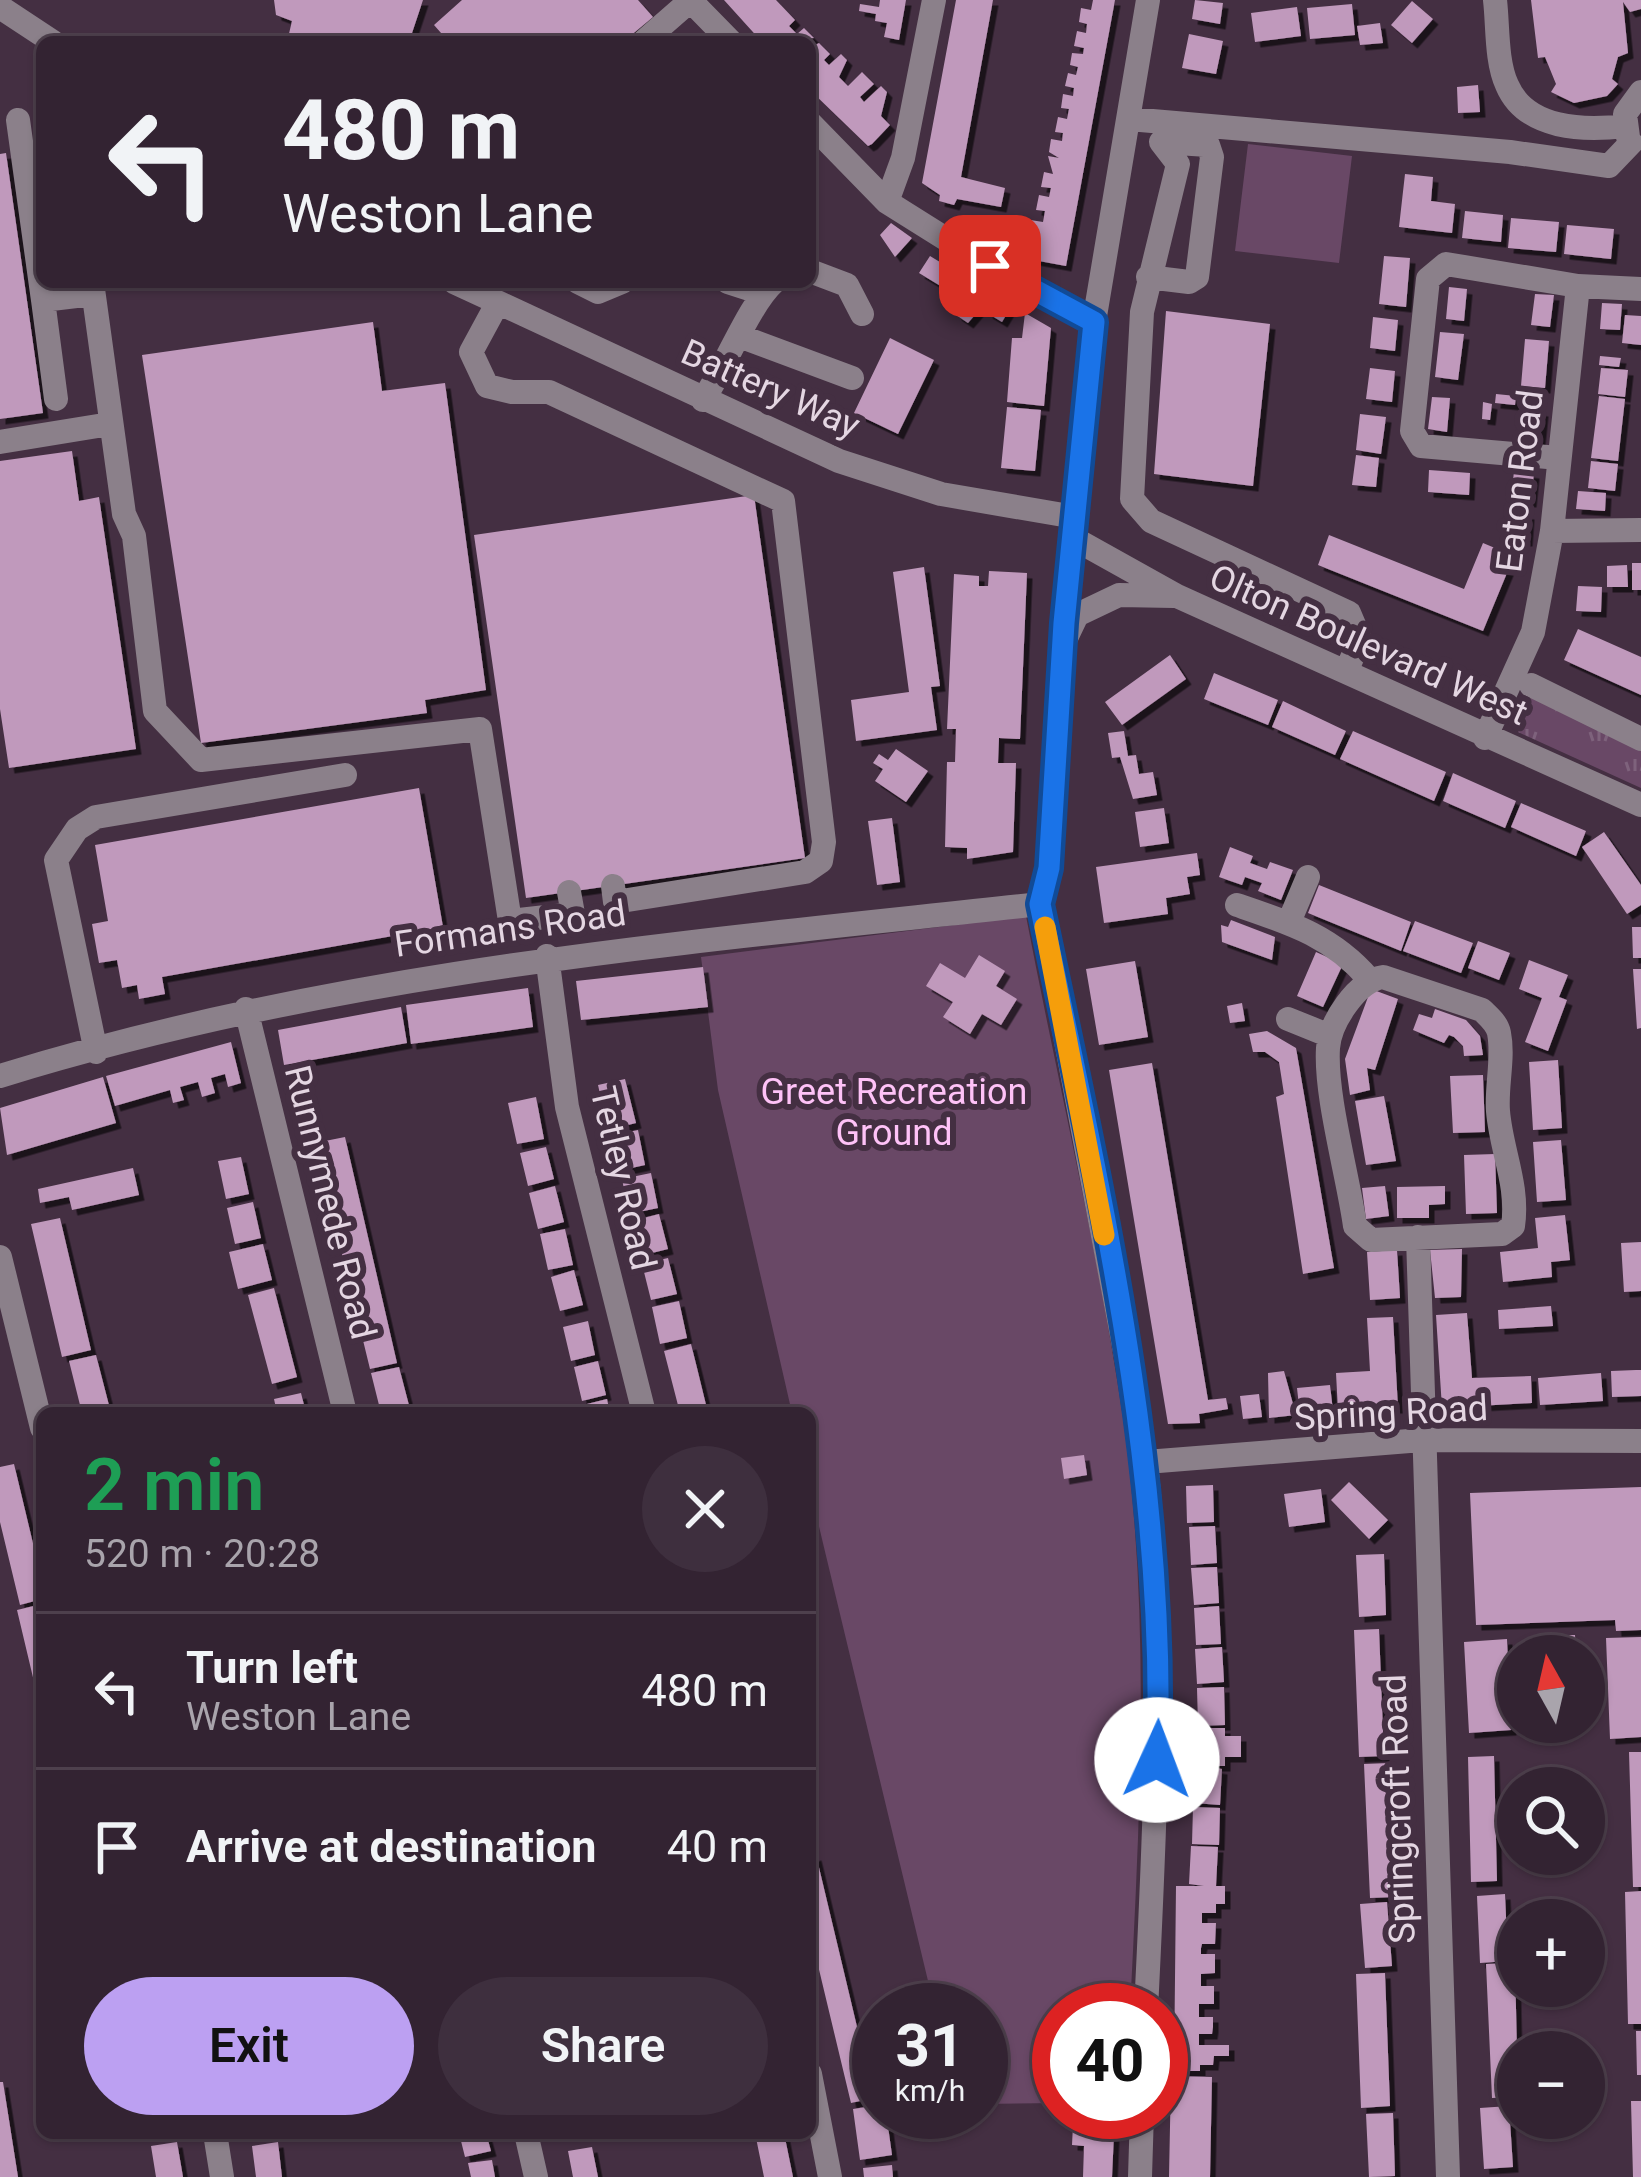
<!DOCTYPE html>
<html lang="en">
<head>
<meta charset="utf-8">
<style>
	:root { --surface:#332332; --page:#3e2f3e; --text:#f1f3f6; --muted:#a9a4ac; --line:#4e404d; --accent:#bca0f2 }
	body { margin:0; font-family:Roboto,sans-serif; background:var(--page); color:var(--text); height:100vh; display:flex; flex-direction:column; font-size:45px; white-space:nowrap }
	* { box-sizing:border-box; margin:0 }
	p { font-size:39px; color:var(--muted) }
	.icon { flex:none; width:66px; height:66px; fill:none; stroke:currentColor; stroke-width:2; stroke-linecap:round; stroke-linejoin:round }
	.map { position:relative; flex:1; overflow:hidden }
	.side { position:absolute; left:36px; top:1407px; width:780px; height:732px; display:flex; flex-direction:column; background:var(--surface); border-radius:18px; box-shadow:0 3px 9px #0004,0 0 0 3px var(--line) }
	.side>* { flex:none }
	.hud { position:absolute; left:36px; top:36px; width:780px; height:252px; border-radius:18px; box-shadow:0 3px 9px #0004,0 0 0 3px var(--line); background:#332332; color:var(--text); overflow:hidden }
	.needle { width:78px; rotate:352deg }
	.tools { position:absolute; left:1497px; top:1635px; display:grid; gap:24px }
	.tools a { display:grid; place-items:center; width:108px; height:108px; border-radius:50%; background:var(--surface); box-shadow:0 3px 9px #0004,0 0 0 3px var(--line); font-size:60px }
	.speed { position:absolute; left:852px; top:1983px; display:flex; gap:24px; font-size:60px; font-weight:700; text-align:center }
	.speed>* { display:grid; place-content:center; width:156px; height:156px; border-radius:50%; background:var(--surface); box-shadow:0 3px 9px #0004,0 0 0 3px var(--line); line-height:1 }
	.speed small { font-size:30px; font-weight:400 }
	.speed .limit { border:18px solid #d22; background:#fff; color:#111 }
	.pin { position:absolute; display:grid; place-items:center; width:102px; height:102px; color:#fff; margin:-51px; border-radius:24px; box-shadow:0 6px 18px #0006 }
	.me { position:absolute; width:132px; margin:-66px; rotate:2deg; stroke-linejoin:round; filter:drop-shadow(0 0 9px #0008) }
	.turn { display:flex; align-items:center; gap:42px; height:252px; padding:0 48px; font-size:54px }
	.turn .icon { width:156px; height:156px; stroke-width:2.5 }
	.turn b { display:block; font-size:84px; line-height:102px }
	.round { display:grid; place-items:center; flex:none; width:126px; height:126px; border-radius:63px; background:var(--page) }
	.head { display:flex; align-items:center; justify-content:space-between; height:204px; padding:0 48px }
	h1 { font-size:72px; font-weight:600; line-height:90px; color:#1e9e55 }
	.primary-button { display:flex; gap:24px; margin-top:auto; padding:24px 48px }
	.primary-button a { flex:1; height:138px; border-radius:72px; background:var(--accent); color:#111; font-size:48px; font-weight:600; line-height:138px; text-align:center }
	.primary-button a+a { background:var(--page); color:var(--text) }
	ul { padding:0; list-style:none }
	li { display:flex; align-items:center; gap:36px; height:156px; padding:0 48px; border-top:3px solid var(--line) }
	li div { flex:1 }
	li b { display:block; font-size:45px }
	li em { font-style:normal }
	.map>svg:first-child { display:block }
	.grass { fill:url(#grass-tufts) }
	.park { fill:#694866 }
	.building { fill:#c099bc; filter:url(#shadow) }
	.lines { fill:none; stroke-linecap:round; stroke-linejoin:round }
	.minor { stroke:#8b808a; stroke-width:24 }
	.route-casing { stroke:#114b97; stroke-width:30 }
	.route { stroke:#1a73e8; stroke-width:21 }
	.slow { stroke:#f59e0b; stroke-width:21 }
	.labels { text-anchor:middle; stroke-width:12; stroke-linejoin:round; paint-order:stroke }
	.street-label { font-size:36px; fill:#e4d6e2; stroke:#442f42 }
	.park-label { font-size:36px; fill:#fec2f7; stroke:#442f42 }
</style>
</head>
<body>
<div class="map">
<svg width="1641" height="2177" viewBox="0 0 1641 2177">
	<defs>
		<pattern id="grass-tufts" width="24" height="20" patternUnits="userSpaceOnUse" patternTransform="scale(3)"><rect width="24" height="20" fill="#694866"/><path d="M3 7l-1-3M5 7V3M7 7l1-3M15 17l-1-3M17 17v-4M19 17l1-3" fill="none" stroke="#7e627c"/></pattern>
		<filter id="shadow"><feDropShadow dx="5.5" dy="5.5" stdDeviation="0" flood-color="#0009"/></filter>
	</defs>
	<rect width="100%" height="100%" fill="#442f42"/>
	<!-- grass -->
	<path class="grass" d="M1531,695L1641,747V788L1518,732Z"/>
	<!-- park -->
	<path class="park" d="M1248,144L1352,156L1339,263L1235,251Z
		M1026,916C1058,1083 1098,1250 1123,1418C1151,1614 1140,1814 1130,2010H1059V2103L981,2104V2010H935L810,1489V1413H792L718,1090L701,957Z"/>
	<!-- building -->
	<path class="building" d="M274,0H423L409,42H287L292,21L276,15Z
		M462,0H638L653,17L623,42H449L434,25Z
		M724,0H776L795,20L789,26L797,34L804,28L814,38L762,42Z
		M880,0H906L899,40L884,37L887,23L875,21L876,14L859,11L860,4L879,7Z
		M956,0H993L961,177L1005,188L1001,207L957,199L954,205L939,201L940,195L922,183Z
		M1093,0H1115L1066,266L1028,259L1032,236L1022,234L1024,219L1043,222L1045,211L1036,210L1039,195L1049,197L1051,188L1041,187L1044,172L1053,174L1048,156L1059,158L1049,152L1051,139L1062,141L1063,133L1055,132L1058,117L1067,119L1069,109L1061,108L1063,94L1073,96L1074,88L1065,86L1068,73L1076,75L1078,67L1070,65L1072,53L1083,54L1084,48L1074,46L1077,31L1086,33L1087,24L1079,22L1081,8L1091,10Z
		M1195,0L1223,3L1220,24L1192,19Z
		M1531,0H1641V9L1630,12L1623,2L1628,53L1618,57L1612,79L1618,84L1607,96L1574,103L1551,92L1556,84L1545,57L1538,58Z
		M1412,1L1433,19L1412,43L1391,25Z
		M1352,4L1355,35L1310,39L1307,8Z
		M1297,7L1301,36L1255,42L1251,13Z
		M1380,23L1383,43L1360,45L1357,26Z
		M1189,34L1223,41L1216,74L1182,68Z
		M819,43L830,54L824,60L829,65L841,54L847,60L839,77L848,86L862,72L874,84L860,97L864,102L881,86L887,92L881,116L890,125L872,144L868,146L810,90V48Z
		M1478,85L1480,112L1458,113L1457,87Z
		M6,153L43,413L0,419V154Z
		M1405,174L1433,177L1431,201L1455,204L1452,233L1399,227Z
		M1465,211L1503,215L1501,242L1462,238Z
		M1511,218L1559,222L1556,252L1508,248Z
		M891,223L912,238L895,257L880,235Z
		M1567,225L1614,229L1611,259L1564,254Z
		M930,256L968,279L957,296L919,273Z
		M1384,256L1410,258L1406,307L1379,304Z
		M971,280L993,294L968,323L956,315Z
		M1449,287L1467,289L1464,321L1446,319Z
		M999,293L1014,302L1002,322L987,313Z
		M1535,294L1554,295L1550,327L1531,325Z
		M1602,303L1622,304L1620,330L1600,329Z
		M1166,311L1270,324L1253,486L1154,474Z
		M1025,313L1051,328L1044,406L1007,402L1012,338H1022Z
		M1625,315L1641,316V345L1622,343Z
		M1373,317L1398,320L1395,351L1370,348Z
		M373,322L382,391L445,383L486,690L425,700L427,713L201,743L142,355Z
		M1440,332L1464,334L1458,380L1435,377Z
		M890,338L934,360L898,434L854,413Z
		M1525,339L1549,341L1545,388L1521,386Z
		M1600,356L1621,358L1619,367L1599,365Z
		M1370,368L1395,371L1392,402L1366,399Z
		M1601,368L1628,370L1625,397L1598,394Z
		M1496,394L1516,396L1515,405L1495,403Z
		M1599,396L1625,399L1618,461L1591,458Z
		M1432,397L1450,398L1447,432L1428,429Z
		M1483,402L1492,404L1490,420L1482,419Z
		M1007,407L1041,410L1035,471L1001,468Z
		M1522,409L1543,411L1540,440L1519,438Z
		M1360,414L1386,417L1381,454L1356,450Z
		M72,451L79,501L99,497L136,749L9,768L0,709V461Z
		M1356,455L1379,458L1376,487L1352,485Z
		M1591,461L1618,464L1615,491L1588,488Z
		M1429,470L1470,473L1469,495L1428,492Z
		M1514,471L1534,473L1531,502L1511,500Z
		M1578,491L1606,493L1605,511L1576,509Z
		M754,495L805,858L526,898L474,535Z
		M1508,512L1529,514L1527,541L1506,540Z
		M1329,535L1464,589L1483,543L1514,556L1483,631L1318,565Z
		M1632,563H1641V590H1632Z
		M1627,565L1628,587H1607V566Z
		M924,567L940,686L931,687L937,730L856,741L851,700L909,692L893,572Z
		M989,571L1027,573L1020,739L999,738L998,763H1016L1013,852L967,859V848L945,847L947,762H955L956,729H947L954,574L979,576V586H988Z
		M1578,586L1602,587L1601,612L1576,611Z
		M1578,629L1641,657V695L1564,660Z
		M1170,655L1186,679L1122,725L1105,702Z
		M1214,673L1278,700L1268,725L1204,699Z
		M1283,701L1346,731L1335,755L1272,727Z
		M1124,731L1128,756L1136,755L1139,774L1153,772L1157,795L1133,799L1120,757L1112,758L1108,733Z
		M1353,731L1446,772L1434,801L1340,759Z
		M896,749L928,771L906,802L875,781L883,769L873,763L879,754L888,760Z
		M1453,773L1516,801L1505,828L1443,801Z
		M419,788L443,927L162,977L165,994L139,999L137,985L122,988L117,960L99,963L92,924L108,921L95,845Z
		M1521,803L1586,831L1576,856L1511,827Z
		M1164,808L1169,843L1140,847L1135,812Z
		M892,818L900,882L877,885L868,821Z
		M1604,832L1641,885V905L1627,914L1582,847Z
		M1230,847L1253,856L1250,863L1267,869L1270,862L1293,870L1281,900L1258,891L1262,883L1245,877L1242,885L1219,877Z
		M1197,853L1200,875L1187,877L1190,894L1166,898L1168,914L1104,923L1096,867Z
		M1319,885L1411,922L1401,951L1308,913Z
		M1231,920L1275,937L1272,960L1222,942L1221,925L1228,927Z
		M1415,921L1473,943L1461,973L1403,951Z
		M1632,927H1641V958H1633Z
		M1478,941L1510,953L1499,980L1468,968Z
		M1316,952L1343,964L1323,1007L1297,996Z
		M979,955L1005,971L996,986L1017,999L1001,1025L982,1014L970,1034L943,1017L953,1002L926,986L940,963L965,978Z
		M1529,960L1568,975L1559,997L1567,1000L1548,1051L1525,1042L1542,998L1519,989Z
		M1135,961L1148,1037L1099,1045L1086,969Z
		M703,967L708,1007L581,1020L576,981Z
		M1633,969H1641V1028L1637,1029Z
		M528,988L533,1027L411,1044L406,1005Z
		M1371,989L1398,999L1375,1070L1367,1068L1370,1090L1350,1095L1345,1059Z
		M1242,1003L1245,1021L1230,1023L1227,1006Z
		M401,1007L407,1043L284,1065L278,1030Z
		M1435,1009L1466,1020L1480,1036L1483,1055L1464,1056L1463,1046L1454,1037L1449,1035L1444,1043L1413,1030L1419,1014L1432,1018Z
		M1267,1031L1296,1048L1334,1268L1303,1274L1276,1097L1284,1094L1279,1062L1265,1052H1253L1249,1034Z
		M231,1042L241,1083L228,1087L225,1074L211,1078L215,1093L202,1097L198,1082L180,1087L184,1100L173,1103L170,1090L115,1106L106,1076Z
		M1558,1060L1562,1128L1533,1130L1529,1062Z
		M1152,1063L1208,1400L1226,1398L1228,1409L1199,1414L1200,1423L1168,1424L1109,1070Z
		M1483,1075L1485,1132L1453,1133L1450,1076Z
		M103,1077L116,1123L7,1155L0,1108Z
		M625,1079L636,1123L608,1130L598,1085Z
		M1384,1096L1396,1161L1366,1165L1355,1101Z
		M536,1097L544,1139L517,1144L508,1103Z
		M638,1130L645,1165L618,1171L610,1136Z
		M345,1137L397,1363L370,1369L315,1143Z
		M1561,1140L1566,1200L1537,1202L1533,1142Z
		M546,1147L554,1179L528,1186L520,1153Z
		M1495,1154L1497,1213L1466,1214L1464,1155Z
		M241,1157L249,1194L226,1199L218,1161Z
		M133,1168L139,1195L72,1210L69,1197L40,1203L38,1189Z
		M651,1173L658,1208L629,1214L622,1179Z
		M555,1186L564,1222L538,1229L529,1193Z
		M1385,1186L1389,1216L1366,1219L1362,1188Z
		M1445,1186V1204L1429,1205V1218H1397V1187Z
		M253,1202L261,1238L235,1244L227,1208Z
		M659,1214L668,1249L640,1256L632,1221Z
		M1565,1215L1570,1260L1551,1262L1552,1277L1503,1282L1500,1252L1538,1248L1535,1218Z
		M60,1218L91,1350L62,1357L31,1224Z
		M565,1229L573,1265L548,1270L540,1234Z
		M1641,1242V1291L1624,1292L1621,1243Z
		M263,1244L272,1280L238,1289L229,1252Z
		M1462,1249L1461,1297L1435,1298L1430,1250Z
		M1397,1250L1400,1298L1370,1300L1367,1252Z
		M668,1258L677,1294L651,1300L642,1264Z
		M574,1270L583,1305L560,1311L551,1277Z
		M274,1288L297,1377L272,1384L248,1295Z
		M679,1301L687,1338L660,1344L652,1307Z
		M1551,1306L1553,1326L1499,1329L1498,1310Z
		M1467,1313L1472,1378L1531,1376L1532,1403L1442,1408L1436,1315Z
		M1393,1317L1398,1408L1338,1411L1336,1373L1370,1371L1367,1318Z
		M588,1321L595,1355L571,1361L563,1327Z
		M691,1344L697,1368L708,1413H680L664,1351Z
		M96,1355L111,1413H82L69,1361Z
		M598,1361L606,1395L582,1401L574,1367Z
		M399,1367L411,1413H381L371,1373Z
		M1636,1370H1641V1396L1612,1397L1611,1371Z
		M1284,1371L1296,1415L1269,1418L1268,1373Z
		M1601,1373L1603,1401L1540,1405L1538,1378Z
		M1330,1385L1333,1411L1300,1415L1297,1388Z
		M301,1393L306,1413H277L274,1399Z
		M1259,1394L1262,1417L1243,1419L1240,1396Z
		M607,1399L610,1413H585L583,1405Z
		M1084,1455L1087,1475L1064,1479L1061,1458Z
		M14,1464L42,1581V1599L20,1605L0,1522V1467Z
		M1349,1482L1388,1520L1369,1539L1331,1500Z
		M1213,1485L1214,1522L1187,1523L1186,1486Z
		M1641,1487V1630L1616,1631L1615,1620L1476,1625L1470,1493Z
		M1321,1489L1325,1522L1289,1527L1284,1494Z
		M1215,1526L1217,1563L1191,1565L1189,1527Z
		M1384,1554L1386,1615L1359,1617L1356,1555Z
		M1217,1567L1219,1603L1194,1605L1191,1568Z
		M42,1604V1707H40L17,1610Z
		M1219,1606L1221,1644L1196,1645L1194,1608Z
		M1379,1629L1384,1756L1359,1757L1354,1630Z
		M1575,1635L1576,1656H1537L1536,1636Z
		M1641,1637V1737L1610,1739L1606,1638Z
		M1507,1639L1511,1730L1469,1733L1464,1642Z
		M1222,1647L1224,1682L1197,1684L1195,1649Z
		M1224,1687L1225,1725L1198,1726L1197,1688Z
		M1197,1728H1225V1736H1241V1757H1225V1766H1202L1222,1769L1220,1805L1194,1803Z
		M1629,1752H1641V1887H1633Z
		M1494,1756L1497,1881L1471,1882L1468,1757Z
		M1389,1763L1395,1897L1370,1898L1364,1764Z
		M1193,1807L1220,1808L1219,1845L1192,1844Z
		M1191,1846L1218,1847L1216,1886H1225V1904H1216V1913H1202V1923H1216L1215,1944H1202L1201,1948V1954H1215V1973L1201,1974V1986H1214V2004H1199V2017H1213V2027L1212,2034H1199V2045H1229V2056H1214L1213,2065H1200V2071H1174L1176,1886H1204L1189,1884Z
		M816,1855L874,2098L851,2103L810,1932V1857Z
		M1641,1891V2024H1628L1625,1892Z
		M1505,1894L1508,1961L1480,1963L1477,1896Z
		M1387,1902L1392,1966L1365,1968L1360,1904Z
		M1515,1963L1518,2097L1492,2098L1486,1964Z
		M1385,1973L1390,2106L1361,2108L1356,1974Z
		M1636,2031H1641V2075H1637Z
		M1171,2076L1212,2077L1210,2177H1169Z
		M0,2082H3L18,2177H0Z
		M1631,2101H1641V2177H1633Z
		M879,2105V2112H886L892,2155L860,2160L853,2109Z
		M1509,2106L1513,2167L1484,2169L1480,2108Z
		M1086,2112H1115L1112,2177H1083L1084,2146L1072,2145L1073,2125H1086Z
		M1393,2113L1395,2176L1369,2177L1366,2114Z
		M459,2133H486L491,2151L465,2157Z
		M755,2133H784L793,2177H764Z
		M177,2142L183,2177H156L151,2146Z
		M278,2142L282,2177H256L252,2146Z
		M592,2147L598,2177H573L568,2151Z
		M492,2160L495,2177H471L468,2163Z
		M892,2165L893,2177H864L863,2168Z"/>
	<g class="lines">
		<!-- minor -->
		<path class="minor" d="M690,0L731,42
			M1495,0C1498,25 1496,62 1507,85C1526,130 1585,131 1625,126
			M0,7L53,42
			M643,42L690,1
			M1129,119L1510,152L1609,166L1631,143
			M18,120L43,300L93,294
			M810,123L887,202L1024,288L1094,322
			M1628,137L1625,114L1641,92
			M887,202L903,158L934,0
			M810,271L847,285L862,314
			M1148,277L1189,282L1197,277L1212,157L1208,145L1161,142L1178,164L1142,312L1132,499L1151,521L1349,613L1360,639L1346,672
			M92,282L124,514L134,536L155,711L201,760L480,729L510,921L573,914L569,892
			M454,282L839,461L941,494L1075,517
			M578,282L598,292L622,282
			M728,282L762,293
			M43,300L56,399
			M497,304L471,352L487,386L512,392H549L783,501L824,842L821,861L805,872L615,902L613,886
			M742,337L852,378
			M703,400C724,369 750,303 774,282
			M0,442L110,424
			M1559,458L1421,446L1412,431L1428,279L1446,264L1578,286
			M1552,531L1641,530
			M1073,538L1177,596L1641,805
			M1066,638L1077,615L1119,595L1174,596
			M1531,685L1641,739
			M1485,738L1533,632L1552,531L1578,286L1641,289
			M1237,905C1290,923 1332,936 1369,979
			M1289,922L1308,877
			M547,956L567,1107L644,1413
			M1383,977L1482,1010C1489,1017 1497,1023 1499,1033C1504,1058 1496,1086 1498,1111C1501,1150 1519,1185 1513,1226L1502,1234L1371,1240L1355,1226C1348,1175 1325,1096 1328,1048C1330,1022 1357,981 1383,977Z
			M246,1009L345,1413
			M1288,1019L1330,1036
			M96,1052L56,860L77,829L96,817L345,775
			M0,1076C344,970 684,943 1040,904
			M1418,1237L1448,2177
			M0,1257L42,1428
			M1146,1462L1422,1440L1641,1441
			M1146,2010C1155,1826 1165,1645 1146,1462L1040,904L1049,869L1064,623L1094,322L1148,0
			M810,2074L830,2177
			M215,2133L222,2177
			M526,2133L536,2177
			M1140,2177L1142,2112"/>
	</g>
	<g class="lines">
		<defs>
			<path id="route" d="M990,266L1094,322L1064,623L1049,868L1040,904C1098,1183 1168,1474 1157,1760"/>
		</defs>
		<!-- route casing -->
		<use href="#route" class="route-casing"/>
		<!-- route -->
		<use href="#route" class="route"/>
		<!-- slow -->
		<path class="slow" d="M1045,927L1104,1235"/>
	</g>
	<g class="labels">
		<!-- street labels -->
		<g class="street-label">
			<text transform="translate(771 388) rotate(24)" y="13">Battery Way</text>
			<text transform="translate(1519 481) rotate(-83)" y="13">Eaton Road</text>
			<text transform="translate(1369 644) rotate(24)" y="13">Olton Boulevard West</text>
			<text transform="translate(510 928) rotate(-8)" y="13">Formans Road</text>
			<text transform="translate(624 1178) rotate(77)" y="13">Tetley Road</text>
			<text transform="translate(331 1202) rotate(76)" y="13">Runnymede Road</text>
			<text transform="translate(1391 1412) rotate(-3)" y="13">Spring Road</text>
			<text transform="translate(1397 1809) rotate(-92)" y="13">Springcroft Road</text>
		</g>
		<!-- park labels -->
		<g class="park-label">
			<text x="894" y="1104">Greet Recreation<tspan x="894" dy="41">Ground</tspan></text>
		</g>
	</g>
</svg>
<div class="tools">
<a><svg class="needle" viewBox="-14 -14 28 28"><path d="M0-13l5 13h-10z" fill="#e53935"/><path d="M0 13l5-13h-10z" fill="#a9a4ac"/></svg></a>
<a><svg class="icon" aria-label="search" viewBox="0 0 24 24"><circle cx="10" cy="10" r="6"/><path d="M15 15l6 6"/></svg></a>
<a>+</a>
<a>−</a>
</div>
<div class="speed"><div>31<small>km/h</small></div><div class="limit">40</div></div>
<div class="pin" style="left:990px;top:266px;background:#d93025"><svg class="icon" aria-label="arrive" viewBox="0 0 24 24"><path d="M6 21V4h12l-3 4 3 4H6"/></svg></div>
<svg class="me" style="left:1157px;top:1760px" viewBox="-20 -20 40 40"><circle r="19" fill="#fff"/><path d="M0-13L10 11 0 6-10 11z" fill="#1a73e8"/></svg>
<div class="hud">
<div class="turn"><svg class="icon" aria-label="left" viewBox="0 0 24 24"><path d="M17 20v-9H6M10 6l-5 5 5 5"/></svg><div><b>480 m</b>Weston Lane</div></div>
</div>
<section class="side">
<div class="head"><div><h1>2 min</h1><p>520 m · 20:28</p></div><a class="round"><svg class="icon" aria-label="close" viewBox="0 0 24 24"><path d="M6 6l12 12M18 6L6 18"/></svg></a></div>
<ul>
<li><svg class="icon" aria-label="left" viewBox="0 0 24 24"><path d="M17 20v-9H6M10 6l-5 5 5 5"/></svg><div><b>Turn left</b><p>Weston Lane</p></div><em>480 m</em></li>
<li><svg class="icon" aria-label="arrive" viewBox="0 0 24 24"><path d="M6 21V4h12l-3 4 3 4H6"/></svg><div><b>Arrive at destination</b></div><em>40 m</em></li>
</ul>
<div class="primary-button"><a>Exit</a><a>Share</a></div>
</section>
</div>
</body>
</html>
